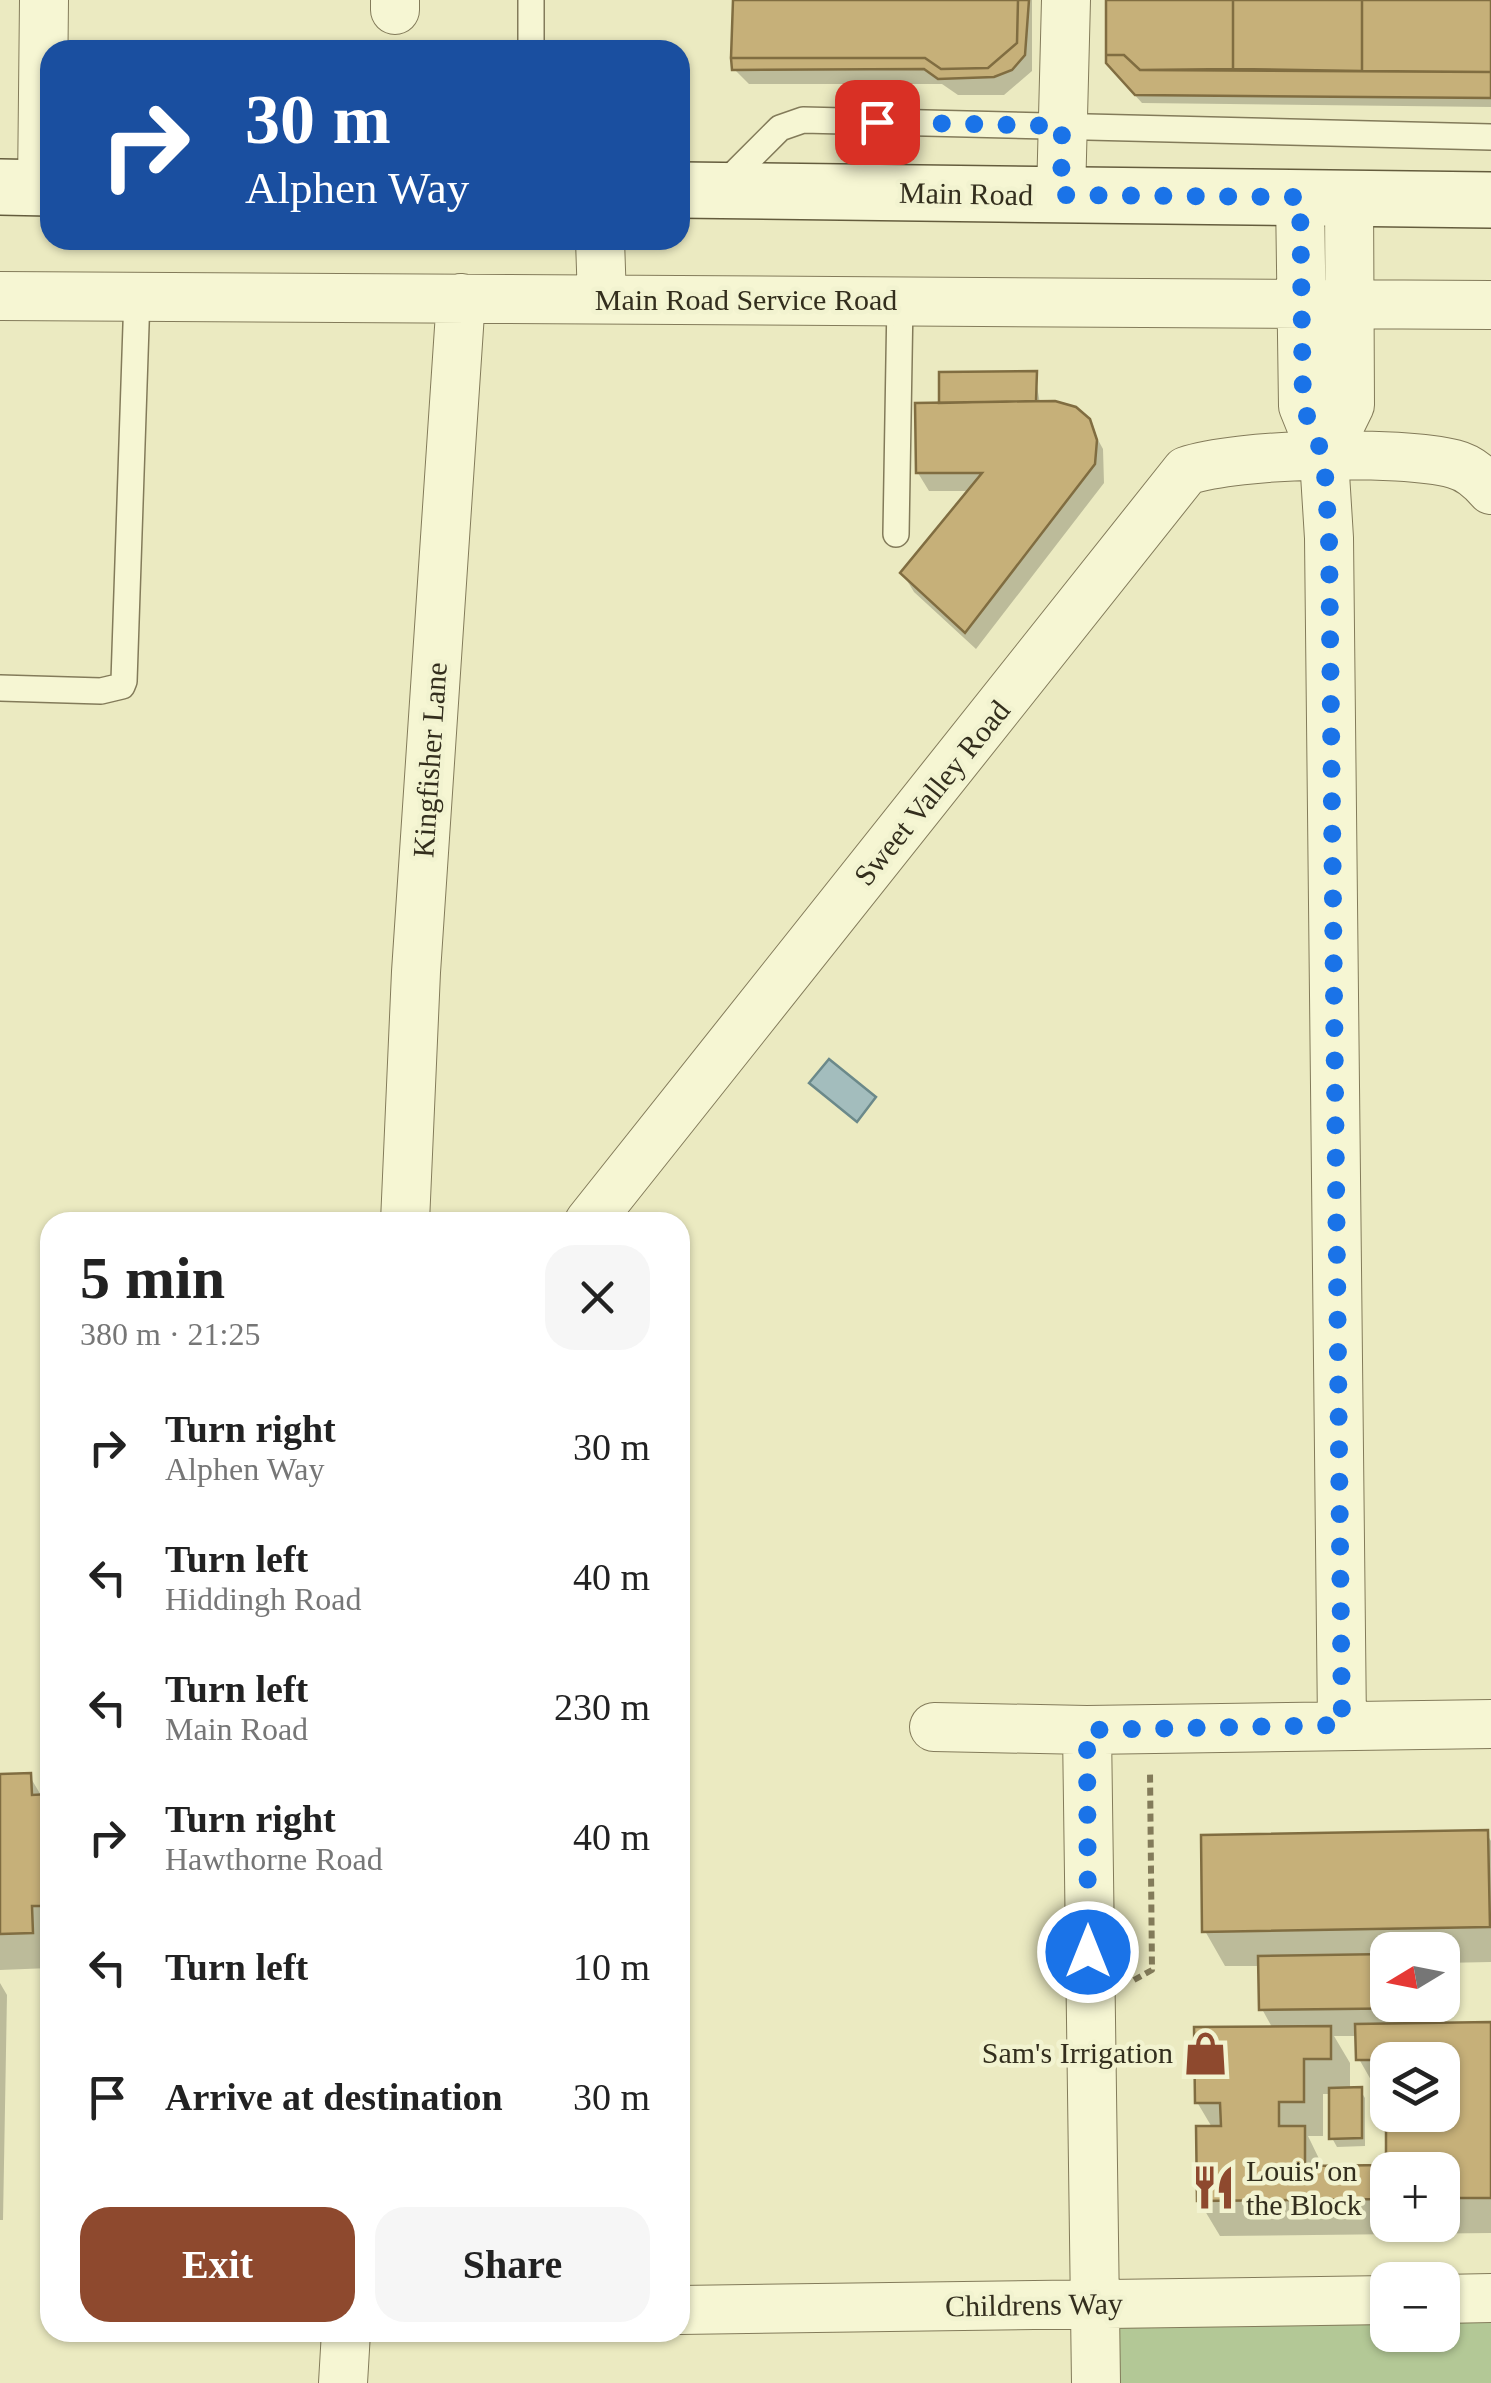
<!DOCTYPE html>
<html lang="en">
<head>
<meta charset="utf-8">
<style>
	:root { --surface:#fff; --page:#f6f6f6; --text:#222; --muted:#767676; --accent:#8e492e }
	body { margin:0; font-family:Georgia,serif; background:var(--page); color:var(--text); height:100vh; display:flex; flex-direction:column; font-size:38px; white-space:nowrap }
	* { box-sizing:border-box; margin:0 }
	p { font-size:32px; color:var(--muted) }
	.icon { flex:none; width:55px; height:55px; fill:none; stroke:currentColor; stroke-width:2; stroke-linecap:round; stroke-linejoin:round }
	.map { position:relative; flex:1; overflow:hidden }
	.drawer { position:absolute; left:40px; top:1212px; width:650px; height:1130px; display:flex; flex-direction:column; background:var(--surface); border-radius:30px; box-shadow:0 2px 8px #0004 }
	.drawer>* { flex:none }
	.banner { position:absolute; left:40px; top:40px; width:650px; height:210px; border-radius:30px; box-shadow:0 2px 8px #0004; background:#1a4fa0; color:#fff; overflow:hidden }
	.needle { width:65px; rotate:260deg }
	.buttons { position:absolute; left:1370px; top:1932px; display:grid; gap:20px }
	.buttons a { display:grid; place-items:center; width:90px; height:90px; border-radius:20px; background:var(--surface); box-shadow:0 2px 8px #0004; font-size:50px }
	.pin { position:absolute; display:grid; place-items:center; width:85px; height:85px; color:#fff; margin:-42px; border-radius:20px; box-shadow:0 5px 15px #0006 }
	.me { position:absolute; width:110px; margin:-55px; rotate:0deg; stroke-linejoin:round; filter:drop-shadow(0 0 8px #0008) }
	.turn { display:flex; align-items:center; gap:35px; height:210px; padding:0 40px; font-size:45px }
	.turn .icon { width:130px; height:130px; stroke-width:2.5 }
	.turn b { display:block; font-size:70px; line-height:85px }
	.round { display:grid; place-items:center; flex:none; width:105px; height:105px; border-radius:30px; background:var(--page) }
	.headline { display:flex; align-items:center; justify-content:space-between; height:170px; padding:0 40px }
	h1 { font-size:60px; font-weight:800; line-height:75px }
	.action { display:flex; gap:20px; margin-top:auto; padding:20px 40px }
	.action a { flex:1; height:115px; border-radius:30px; background:var(--accent); color:#fff; font-size:40px; font-weight:800; line-height:115px; text-align:center }
	.action a+a { background:var(--page); color:var(--text) }
	ul { padding:0; list-style:none }
	li { display:flex; align-items:center; gap:30px; height:130px; padding:0 40px }
	li div { flex:1 }
	li b { display:block; font-size:38px }
	li em { font-style:normal }
	.map>svg:first-child { display:block }
	.green { fill:#b3c896 }
	.water { fill:#a3bdbd; stroke:#6b898a; stroke-width:2.5 }
	.shadow { fill:#0003; fill-rule:evenodd }
	.building { fill:#c6b079; stroke:#806d41; stroke-width:2.5 }
	.lines { fill:none; stroke-linecap:round; stroke-linejoin:round }
	.service-casing { stroke:#837b5a; stroke-width:28 }
	.minor-casing { stroke:#837b5a; stroke-width:50 }
	.secondary-casing { stroke:#645c3d; stroke-width:58 }
	.path { stroke:#837b5a; stroke-width:6; stroke-dasharray:8 5; stroke-linecap:butt }
	.service { stroke:#f6f6d3; stroke-width:25 }
	.minor { stroke:#f6f6d3; stroke-width:48 }
	.secondary { stroke:#f6f6d3; stroke-width:55 }
	.route { stroke:#1a73e8; stroke-width:18; stroke-dasharray:0 32.4 }
	.labels { text-anchor:middle; stroke-width:9; stroke-linejoin:round; paint-order:stroke }
	.street-label { font-size:30px; fill:#332e1d; stroke:#f2f3d0 }
	.poi-label { font-size:30px; fill:#332e1d; stroke:#f2f3d0; text-anchor:end }
</style>
</head>
<body>
<div class="map">
<svg width="1491" height="2383" viewBox="0 0 1491 2383">
	<rect width="100%" height="100%" fill="#ebeac1"/>
	<!-- green -->
	<path class="green" d="M1491,2298V2383H1096L1095,2304L1387,2300L1388,2335H1442L1443,2299Z"/>
	<!-- water -->
	<path class="water" d="M829,1059L876,1097L857,1122L809,1083Z"/>
	<!-- shadow -->
	<path class="shadow" d="M735,0H1032V71L1004,95H958L942,84H749L734,69Z
		M1109,0H1491V107L1142,103L1114,72Z
		M1035,374L1040,404L1092,429L1103,449L1104,483L976,649L914,592L903,574L971,491H929L918,473L945,405Z
		M29,1775L42,1797L50,1796V1968L0,1970V1777Z
		M1486,1833L1491,1841V1962L1442,1963V1950H1388V2005H1442V1979L1446,2025H1491V2233L1220,2236L1199,2201L1213,2129L1197,2102L1273,2029L1262,2009L1261,1966H1225L1205,1931ZM1334,2036H1358L1359,2059L1379,2094H1387L1388,2099V2060H1442V2115H1397L1403,2126L1389,2168L1324,2169L1308,2136H1323V2094H1331L1332,2138L1337,2147L1365,2146V2098L1360,2090H1350V2063ZM1388,2170H1442V2225H1388Z
		M0,1983L7,1995L3,2220H0Z"/>
	<!-- building -->
	<path class="building" d="M733,0H1018L1017,43L988,68L941,69L925,58H731Z
		M1018,0H1029L1025,55L1012,70L994,77L938,79L924,69L732,70L731,58H925L941,69L988,68L1017,43Z
		M1106,0H1233V69L1140,70L1124,55H1106Z
		M1233,0H1362V71L1233,69Z
		M1362,0H1491V72L1362,71Z
		M1106,55H1124L1140,70L1491,72V98L1135,95L1106,63Z
		M1037,371L1036,401L939,403V372Z
		M1055,401L1076,407L1090,419L1097,440L1095,464L965,633L900,573L982,473H916L915,403Z
		M31,1773L32,1795L50,1794V1906H32L33,1933L0,1934V1774Z
		M1488,1830L1490,1927L1202,1932L1201,1835Z
		M1388,1954V2005L1432,2008L1259,2010L1258,1956Z
		M1491,2022V2198H1442V2170H1388V2199L1197,2201L1196,2126H1221L1220,2103H1195L1194,2027L1331,2026V2059H1304V2102H1279V2126H1305V2166L1386,2165V2124H1409V2115H1442V2060H1388L1384,2099V2060H1356L1355,2024Z
		M1362,2087V2138L1329,2139V2088Z"/>
	<g class="lines">
		<defs>
			<path id="service" d="M531,50V0
				M722,186L780,128L803,120L1491,137
				M896,534L900,301
				M0,688L101,691L122,686L124,681L137,296"/>
			<path id="minor" d="M395,10V0
				M42,188L44,0
				M1061,195L1066,0
				M1300,197L1303,406L1324,458L1329,538L1342,1725
				M600,240L602,299
				M0,296L1491,305
				M1324,458L1350,405L1349,198
				M405,1222L416,972L461,298
				M589,1222L1186,471C1237,453 1401,450 1454,464C1470,468 1481,478 1491,490
				M934,1727L1087,1730L1491,1724
				M1087,1730L1096,2383
				M1442,2299L1491,2298
				M680,2310L1388,2300
				M343,2383L346,2332"/>
			<path id="secondary" d="M0,187L50,188
				M680,190L1491,200"/>
		</defs>
		<!-- service casing -->
		<use href="#service" class="service-casing"/>
		<!-- minor casing -->
		<use href="#minor" class="minor-casing"/>
		<!-- secondary casing -->
		<use href="#secondary" class="secondary-casing"/>
		<!-- path -->
		<path class="path" d="M1134,1980L1152,1970L1150,1772"/>
		<!-- service -->
		<use href="#service" class="service"/>
		<!-- minor -->
		<use href="#minor" class="minor"/>
		<!-- secondary -->
		<use href="#secondary" class="secondary"/>
	</g>
	<g class="lines">
		<!-- route -->
		<path class="route" d="M877,122L1062,126L1061,195L1300,197L1303,406L1324,458L1329,538L1342,1725L1087,1730L1088,1952"/>
	</g>
	<!-- icons -->
	<defs>
		<symbol id="shop-bare" viewBox="-9 -9 18 18"><path d="M-5-2.5h2.3a2.7 3.5 0 0 1 5.4 0H5L5.5 6h-11ZM-1.5-2.5h3a1.5 2.3 0 0 0-3 0Z" fill="#8e492e" stroke="#f2f3d0" stroke-width="2.5" paint-order="stroke"/></symbol>
		<symbol id="restaurant-bare" viewBox="-9 -9 18 18"><path d="M-5-6h1v4h1v-4h1v4h1v-4h1v5L-1.5 .5V6h-2V.5L-5-1ZM5-6V6H3V1.5H1.5Q1.5-4 5-6Z" fill="#8e492e" stroke="#f2f3d0" stroke-width="2.5" paint-order="stroke"/></symbol>
	</defs>
	<g fill-rule="evenodd">
		<use href="#shop-bare" x="1174" y="2022" width="63" height="63"/>
		<use href="#restaurant-bare" x="1182" y="2156" width="63" height="63"/>
	</g>
	<g class="labels">
		<!-- street labels -->
		<g class="street-label">
			<text transform="translate(966 194) rotate(1)" y="10">Main Road</text>
			<text x="746" y="310">Main Road Service Road</text>
			<text transform="translate(430 760) rotate(-86)" y="10">Kingfisher Lane</text>
			<text transform="translate(932 793) rotate(-51)" y="10">Sweet Valley Road</text>
			<text transform="translate(1034 2305) rotate(-1)" y="10">Childrens Way</text>
		</g>
		<!-- poi labels -->
		<g class="poi-label">
			<text x="1173" y="2063">Sam's Irrigation</text>
			<text x="1246" y="2181" text-anchor="start">Louis' on<tspan x="1246" dy="34">the Block</tspan></text>
		</g>
	</g>
</svg>
<div class="buttons">
<a><svg class="needle" viewBox="-14 -14 28 28"><path d="M0-13l5 13h-10z" fill="#e53935"/><path d="M0 13l5-13h-10z" fill="#767676"/></svg></a>
<a><svg class="icon" aria-label="layers" viewBox="0 0 24 24"><path d="M12 4l9 5-9 5-9-5zM3 14l9 5 9-5"/></svg></a>
<a>+</a>
<a>−</a>
</div>
<div class="pin" style="left:877px;top:122px;background:#d93025"><svg class="icon" aria-label="arrive" viewBox="0 0 24 24"><path d="M6 21V4h12l-3 4 3 4H6"/></svg></div>
<svg class="me" style="left:1088px;top:1952px" viewBox="-20 -20 40 40"><circle r="17" fill="#1a73e8" stroke="#fff" stroke-width="3"/><path d="M0-11L8 9 0 5-8 9z" fill="#fff"/></svg>
<div class="banner">
<div class="turn"><svg class="icon" aria-label="right" viewBox="0 0 24 24"><path d="M7 20v-9h11M14 6l5 5-5 5"/></svg><div><b>30 m</b>Alphen Way</div></div>
</div>
<section class="drawer">
<div class="headline"><div><h1>5 min</h1><p>380 m · 21:25</p></div><a class="round"><svg class="icon" aria-label="close" viewBox="0 0 24 24"><path d="M6 6l12 12M18 6L6 18"/></svg></a></div>
<ul>
<li><svg class="icon" aria-label="right" viewBox="0 0 24 24"><path d="M7 20v-9h11M14 6l5 5-5 5"/></svg><div><b>Turn right</b><p>Alphen Way</p></div><em>30 m</em></li>
<li><svg class="icon" aria-label="left" viewBox="0 0 24 24"><path d="M17 20v-9H6M10 6l-5 5 5 5"/></svg><div><b>Turn left</b><p>Hiddingh Road</p></div><em>40 m</em></li>
<li><svg class="icon" aria-label="left" viewBox="0 0 24 24"><path d="M17 20v-9H6M10 6l-5 5 5 5"/></svg><div><b>Turn left</b><p>Main Road</p></div><em>230 m</em></li>
<li><svg class="icon" aria-label="right" viewBox="0 0 24 24"><path d="M7 20v-9h11M14 6l5 5-5 5"/></svg><div><b>Turn right</b><p>Hawthorne Road</p></div><em>40 m</em></li>
<li><svg class="icon" aria-label="left" viewBox="0 0 24 24"><path d="M17 20v-9H6M10 6l-5 5 5 5"/></svg><div><b>Turn left</b></div><em>10 m</em></li>
<li><svg class="icon" aria-label="arrive" viewBox="0 0 24 24"><path d="M6 21V4h12l-3 4 3 4H6"/></svg><div><b>Arrive at destination</b></div><em>30 m</em></li>
</ul>
<div class="action"><a>Exit</a><a>Share</a></div>
</section>
</div>
</body>
</html>
